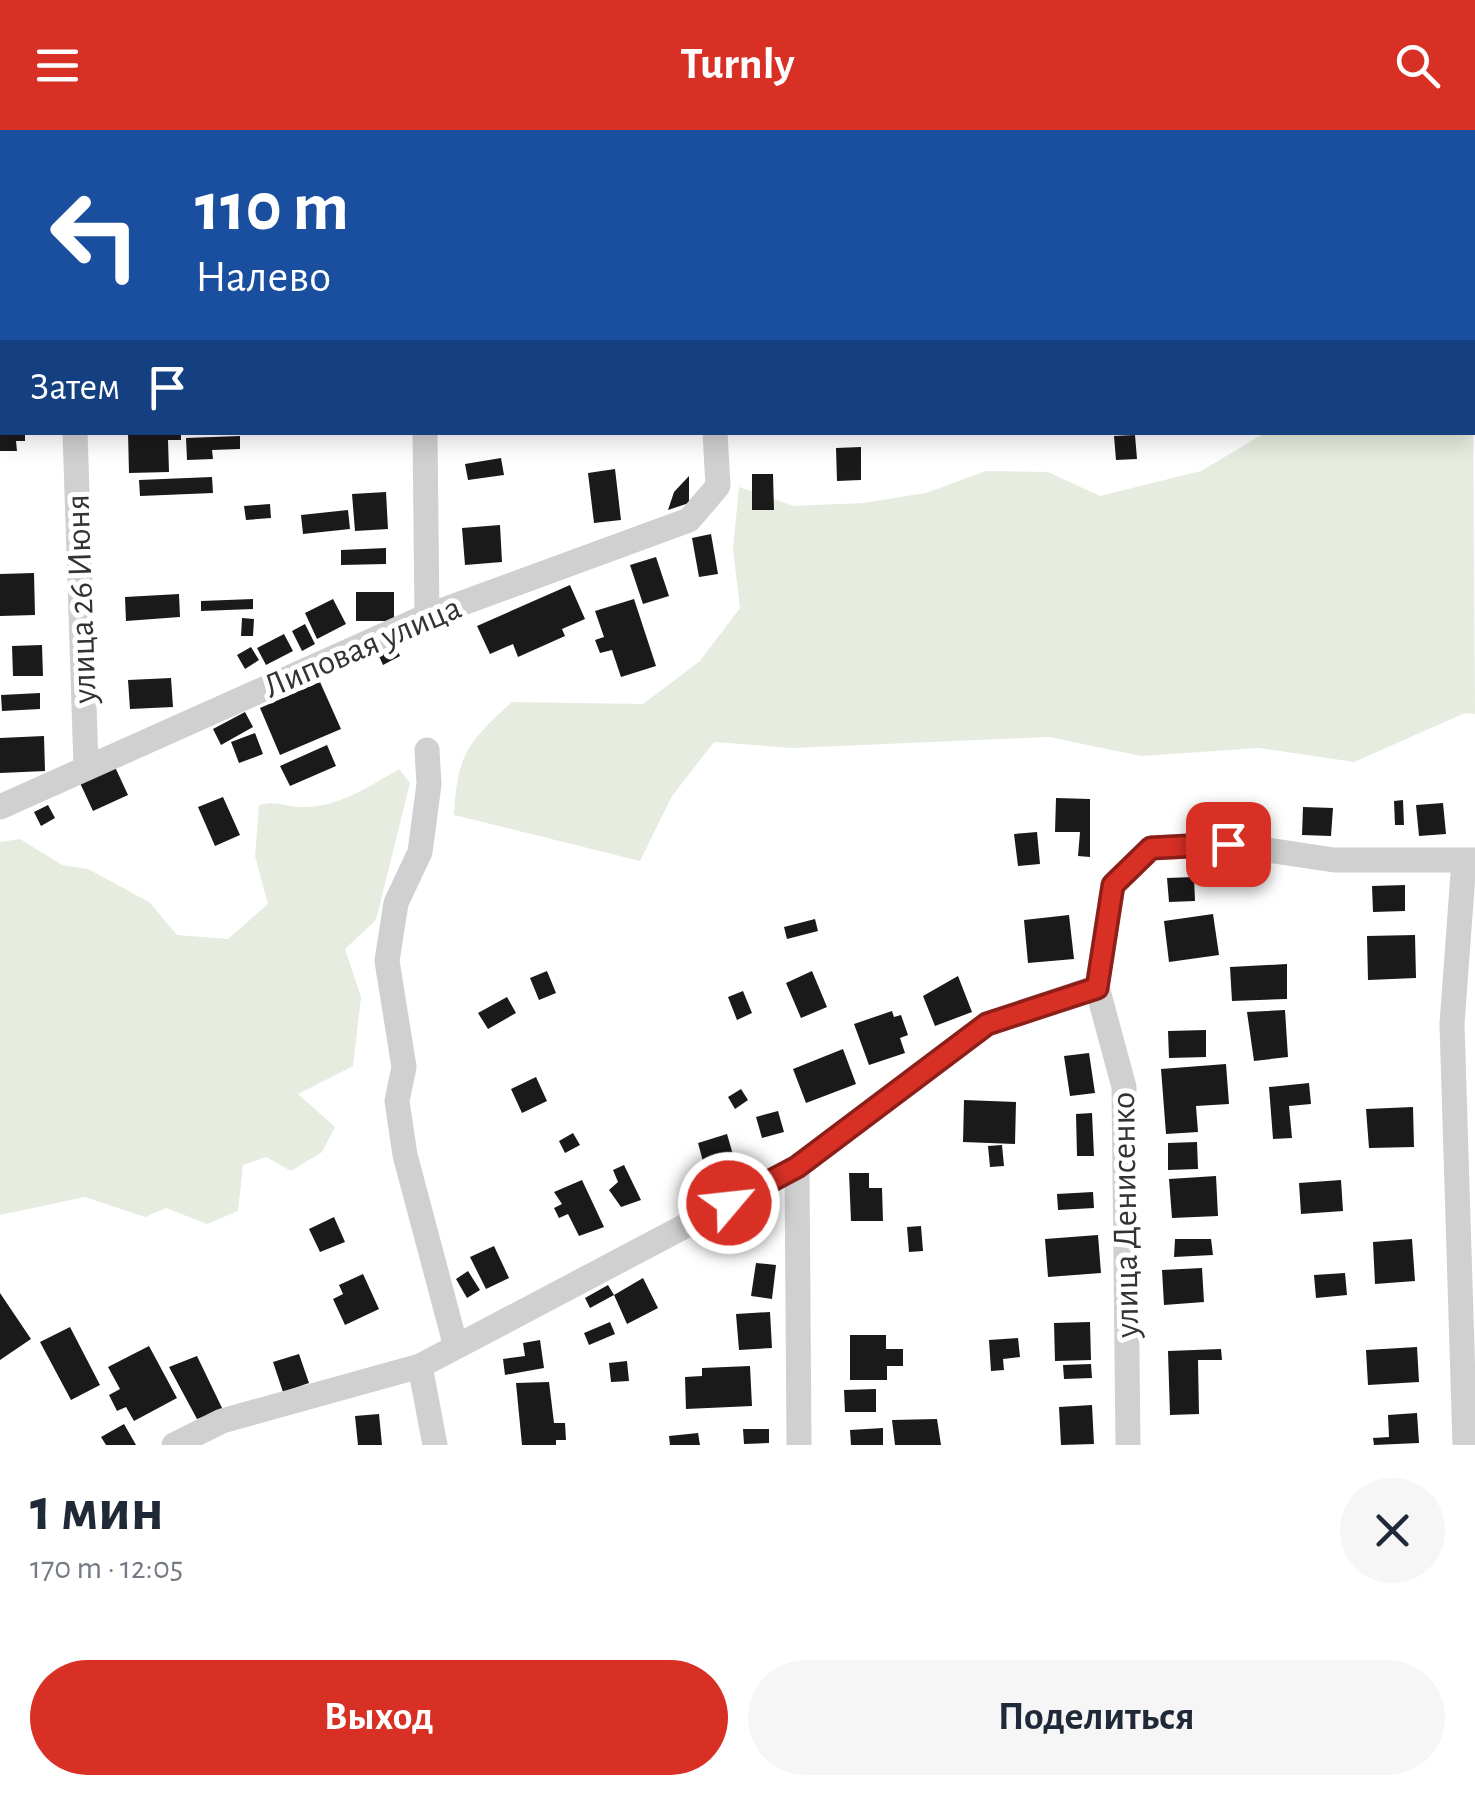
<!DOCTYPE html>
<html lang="ru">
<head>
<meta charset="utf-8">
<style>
	:root { --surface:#fff; --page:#f6f6f7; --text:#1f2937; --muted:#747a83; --accent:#d93025 }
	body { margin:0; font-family:"Alegreya Sans",sans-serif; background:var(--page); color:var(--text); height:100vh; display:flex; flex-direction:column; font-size:38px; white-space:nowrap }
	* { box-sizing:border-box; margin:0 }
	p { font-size:32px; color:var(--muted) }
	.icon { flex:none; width:55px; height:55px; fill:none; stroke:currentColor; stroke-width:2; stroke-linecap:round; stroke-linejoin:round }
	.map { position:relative; height:1315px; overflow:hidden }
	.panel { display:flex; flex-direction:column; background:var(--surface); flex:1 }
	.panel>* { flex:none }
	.guide { position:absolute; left:0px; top:0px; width:1475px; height:305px; box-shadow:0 5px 25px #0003; background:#1a4fa0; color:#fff; overflow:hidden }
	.pin { position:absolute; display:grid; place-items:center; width:85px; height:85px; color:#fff; margin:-42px; border-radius:20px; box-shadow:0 5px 15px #0006 }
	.me { position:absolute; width:110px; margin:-55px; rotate:62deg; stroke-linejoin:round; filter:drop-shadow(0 0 8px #0008) }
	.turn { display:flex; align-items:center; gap:35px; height:210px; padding:0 30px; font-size:45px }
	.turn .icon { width:130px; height:130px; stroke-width:2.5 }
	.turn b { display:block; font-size:70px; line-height:85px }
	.then { display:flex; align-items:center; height:95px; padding:0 30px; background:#0003; gap:20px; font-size:38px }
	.round { display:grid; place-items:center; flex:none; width:105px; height:105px; border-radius:52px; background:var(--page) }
	.overview { display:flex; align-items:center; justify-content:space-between; height:170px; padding:0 30px }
	h1 { font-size:60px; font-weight:700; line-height:75px }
	.action { display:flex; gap:20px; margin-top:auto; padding:20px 30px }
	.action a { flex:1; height:115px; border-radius:60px; background:var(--accent); color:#fff; font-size:40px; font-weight:700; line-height:115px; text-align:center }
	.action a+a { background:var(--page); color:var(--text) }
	header { display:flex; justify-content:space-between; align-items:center; height:130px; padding:0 30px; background:var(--accent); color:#fff; font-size:45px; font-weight:700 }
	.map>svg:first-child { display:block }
	.green { fill:#e6ecdf }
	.building { fill:#1a1a1a }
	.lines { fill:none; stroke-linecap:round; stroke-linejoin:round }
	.street { stroke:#d0d0d0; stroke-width:25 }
	.route-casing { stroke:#8d1f18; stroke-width:25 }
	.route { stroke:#d93025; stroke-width:18 }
	.labels { text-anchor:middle; stroke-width:10; stroke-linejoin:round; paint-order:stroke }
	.street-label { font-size:35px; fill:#333; stroke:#fff }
</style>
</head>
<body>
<header><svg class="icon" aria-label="menu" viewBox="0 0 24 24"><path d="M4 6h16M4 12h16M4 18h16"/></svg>Turnly<svg class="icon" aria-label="search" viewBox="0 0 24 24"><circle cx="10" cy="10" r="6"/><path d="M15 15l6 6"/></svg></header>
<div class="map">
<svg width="1475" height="1315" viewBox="0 0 1475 1315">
	<rect width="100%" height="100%" fill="#fff"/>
	<!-- green -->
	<path class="green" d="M1473,271L1475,584L1465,583L1354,632L1259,618L1141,626L1049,607L792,618L714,612L672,666L640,731L454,685C457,625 467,613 512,572L643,574L700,531L740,478L733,419L739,357L794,376L863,373L926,363L986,341L1048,342L1100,366L1201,341L1265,303L1472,302Z
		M399,639L410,653L376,790L345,819L361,867L353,936L298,964L335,997L322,1022L291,1041L266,1027L243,1035L238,1081L207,1094L166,1078L145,1087L85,1067L0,1085V712L20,709L62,735L88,739L149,772L177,805L228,809L268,774L255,726L259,675C278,670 287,678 304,677C338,677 371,656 399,639Z"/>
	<!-- building -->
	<path class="building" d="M0,302H25V311H16L17,321H0Z
		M128,302H181V310H168L169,342L129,343Z
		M1135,305L1137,329L1116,330L1114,306Z
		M240,306V319L212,320L213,329L187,330L186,308Z
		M861,317V350L837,351L836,318Z
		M501,328L504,345L468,350L465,334Z
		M615,339L621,390L594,393L588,343Z
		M752,344H773L774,380H752Z
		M689,346V373L668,380L674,362Z
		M212,347L213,363L140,366L139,350Z
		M386,362L388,399L355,401L352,364Z
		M270,374L271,388L246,390L244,376Z
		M348,380L350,399L303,404L301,385Z
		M500,395L502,432L465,435L462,398Z
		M711,404L718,444L699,447L692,408Z
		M386,418V434L341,435V420Z
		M656,427L669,466L643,474L630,435Z
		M34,443L35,485L0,486V444Z
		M570,455L585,489L562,499L565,506L518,527L513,514L490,524L477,496Z
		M356,462H394V491H356Z
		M179,464L180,487L126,491L125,467Z
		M253,469V479L201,481V471Z
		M333,469L346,494L317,509L305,483Z
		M634,469L656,536L621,547L612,520L600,523L595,510L604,507L595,481Z
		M242,488L254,489L253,506H241Z
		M305,494L315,514L302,521L292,501Z
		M284,504L293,521L266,535L257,518Z
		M42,515L43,546H13L12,516Z
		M395,516L400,526L383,535L378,524Z
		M251,517L259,530L245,539L237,525Z
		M171,548L173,577L130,579L128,550Z
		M320,552L341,599L280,625L260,578Z
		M40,563V579L2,581L1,565Z
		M245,582L253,597L221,615L213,599Z
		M255,603L263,624L239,633L231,612Z
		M44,606L45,641L0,643V608Z
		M327,615L336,636L290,656L280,636Z
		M115,637L128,665L93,681L80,653Z
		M223,667L240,705L215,716L198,677Z
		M1056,668L1090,669V727L1078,726L1080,702H1055Z
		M1403,670L1404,695H1395L1394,671Z
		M1443,673L1446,704L1419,706L1416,675Z
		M48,675L55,688L41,696L34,682Z
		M1303,677L1333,678L1331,706L1302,705Z
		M1037,702L1040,734L1018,736L1014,704Z
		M1194,747L1195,771L1169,772L1167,748Z
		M1405,755V781L1373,782L1372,756Z
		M1213,784L1219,825L1169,832L1164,791Z
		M1069,785L1074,829L1028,833L1024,790Z
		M815,789L818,801L787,809L784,797Z
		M1415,805L1416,848L1368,850L1367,806Z
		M1287,834V869L1232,871L1230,837Z
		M547,841L556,863L539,870L530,848Z
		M812,841L827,877L801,888L786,853Z
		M958,846L972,882L935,896L923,866Z
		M743,861L752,883L737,890L728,867Z
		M507,867L516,883L488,899L478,883Z
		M1285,880L1288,927L1254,931L1247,882Z
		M892,881L894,887L901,885L908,905L900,908L905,923L869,935L854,894Z
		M1206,900V927L1169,928L1168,901Z
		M843,919L856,954L806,973L793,939Z
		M1089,923L1095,963L1070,966L1064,926Z
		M1226,934L1229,974L1196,976L1198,1002L1166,1004L1161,939Z
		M536,947L547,971L522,983L511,959Z
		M1309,953L1311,974L1289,976L1292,1008L1273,1009L1269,957Z
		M741,959L748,970L735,979L728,967Z
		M964,970L1016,972L1015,1014L963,1012Z
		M1413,977L1414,1017L1369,1018L1366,979Z
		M778,981L784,1002L762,1008L756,987Z
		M1092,983L1094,1026H1077L1076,984Z
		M573,1003L580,1015L565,1023L559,1011Z
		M727,1004L738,1042L708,1050L698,1013Z
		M1197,1012L1198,1039L1168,1040V1013Z
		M1002,1015L1004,1036L990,1037L988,1016Z
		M624,1035L641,1070L621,1077L609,1060L618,1052L613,1040Z
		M849,1043H869V1058H882L883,1091H851Z
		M1216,1046L1218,1086L1172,1088L1169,1049Z
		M582,1050L604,1097L579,1106L568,1084L559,1088L554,1078L562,1074L554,1062Z
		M1341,1050L1343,1081L1301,1084L1299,1053Z
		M1093,1062L1094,1078L1058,1080L1057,1064Z
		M334,1087L345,1112L320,1122L309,1099Z
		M921,1096L923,1121L909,1122L907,1097Z
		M1098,1105L1101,1143L1048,1147L1045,1109Z
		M1175,1109H1211L1213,1125L1174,1127Z
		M1412,1109L1415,1151L1375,1154L1373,1112Z
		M494,1116L509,1148L486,1159L470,1127Z
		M756,1133L776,1135L772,1169L751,1166Z
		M1202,1138L1204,1172L1164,1175L1162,1140Z
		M468,1141L480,1160L467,1168L456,1149Z
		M1345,1143L1347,1165L1316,1168L1314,1145Z
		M363,1144L379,1179L345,1195L333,1169L343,1164L339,1155Z
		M643,1148L658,1178L627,1194L614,1165Z
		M608,1155L614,1165L590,1178L585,1168Z
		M0,1163L31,1209L0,1230Z
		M770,1182L772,1218L739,1220L736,1184Z
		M610,1192L615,1204L589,1215L584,1203Z
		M1090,1192L1091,1230L1055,1231L1054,1193Z
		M70,1197L100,1255L71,1270L40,1212Z
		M850,1205H886V1219H903V1236H887V1250H850Z
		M1018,1208L1020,1227L1003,1229L1004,1240L991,1241L989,1210Z
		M540,1210L544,1238L505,1245L503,1229L525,1226L523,1213Z
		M149,1216L177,1268L134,1291L126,1277L117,1281L109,1265L120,1259L108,1237Z
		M1417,1217L1419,1252L1368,1255L1366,1220Z
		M1221,1219L1222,1230H1198L1199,1284L1170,1285L1168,1221Z
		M299,1224L309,1253L283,1262L273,1232Z
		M197,1226L223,1280L197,1289L169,1237Z
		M627,1231L629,1251L611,1252L609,1233Z
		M1091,1234L1092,1248L1064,1249L1063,1235Z
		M750,1236L752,1276L686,1279L685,1247L702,1246V1238Z
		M549,1252L554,1293H565L566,1310H556V1315H522L516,1253Z
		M876,1259V1282H845L844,1260Z
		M1092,1275L1094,1314L1061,1315L1059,1277Z
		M1417,1283L1419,1313L1374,1315L1373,1308L1389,1307L1388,1285Z
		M379,1284L382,1315H358L355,1286Z
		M937,1289L941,1315H895L892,1290Z
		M124,1294L136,1315H106L101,1307Z
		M883,1298V1315H851L850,1300Z
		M743,1299H769V1313L744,1314Z
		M698,1303L700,1315H670L669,1306Z"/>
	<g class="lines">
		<!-- street -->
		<path class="street" d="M70,0V2
			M423,0V2
			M708,0V2
			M1041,0V2
			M1214,2L1216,0
			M1472,116L1475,103
			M0,203H2
			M75,302L86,636
			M425,302L427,486
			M427,620L429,654L420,722L396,773L387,831L404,937L397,971L405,1025L456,1217
			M0,677L427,486L689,390L718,356L715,302
			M1464,730L1452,894L1465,1315
			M797,1037L799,1315
			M420,1236L435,1315
			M174,1315L222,1291L420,1236L797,1037L987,894L1097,857
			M1128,1315L1124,957L1097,857L1113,755L1151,718L1228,714L1334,730H1475"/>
	</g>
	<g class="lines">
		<defs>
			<path id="route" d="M729,1073L797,1037L987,894L1097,858L1113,755L1151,718L1228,714"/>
		</defs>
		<!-- route casing -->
		<use href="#route" class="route-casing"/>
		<!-- route -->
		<use href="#route" class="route"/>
	</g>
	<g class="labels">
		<!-- street labels -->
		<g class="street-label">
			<text transform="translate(80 469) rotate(-92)" y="12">улица 26 Июня</text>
			<text transform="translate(362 516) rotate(-23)" y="12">Липовая улица</text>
			<text transform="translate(1124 1085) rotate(-91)" y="12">улица Денисенко</text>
		</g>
	</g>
</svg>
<div class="pin" style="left:1228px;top:714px;background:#d93025"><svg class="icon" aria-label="arrive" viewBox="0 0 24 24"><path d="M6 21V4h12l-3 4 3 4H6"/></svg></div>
<svg class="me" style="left:729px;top:1073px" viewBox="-20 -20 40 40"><circle r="17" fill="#d93025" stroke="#fff" stroke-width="3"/><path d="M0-11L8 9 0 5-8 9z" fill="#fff"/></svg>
<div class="guide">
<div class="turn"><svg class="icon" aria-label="left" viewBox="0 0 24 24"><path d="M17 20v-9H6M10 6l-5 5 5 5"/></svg><div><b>110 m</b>Налево</div></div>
<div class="then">Затем<svg class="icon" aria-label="arrive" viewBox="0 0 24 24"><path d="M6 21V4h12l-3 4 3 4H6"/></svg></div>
</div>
</div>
<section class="panel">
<div class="overview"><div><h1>1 мин</h1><p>170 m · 12:05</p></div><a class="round"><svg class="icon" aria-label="close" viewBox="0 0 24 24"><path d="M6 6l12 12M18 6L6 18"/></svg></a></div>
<div class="action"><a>Выход</a><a>Поделиться</a></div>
</section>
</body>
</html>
